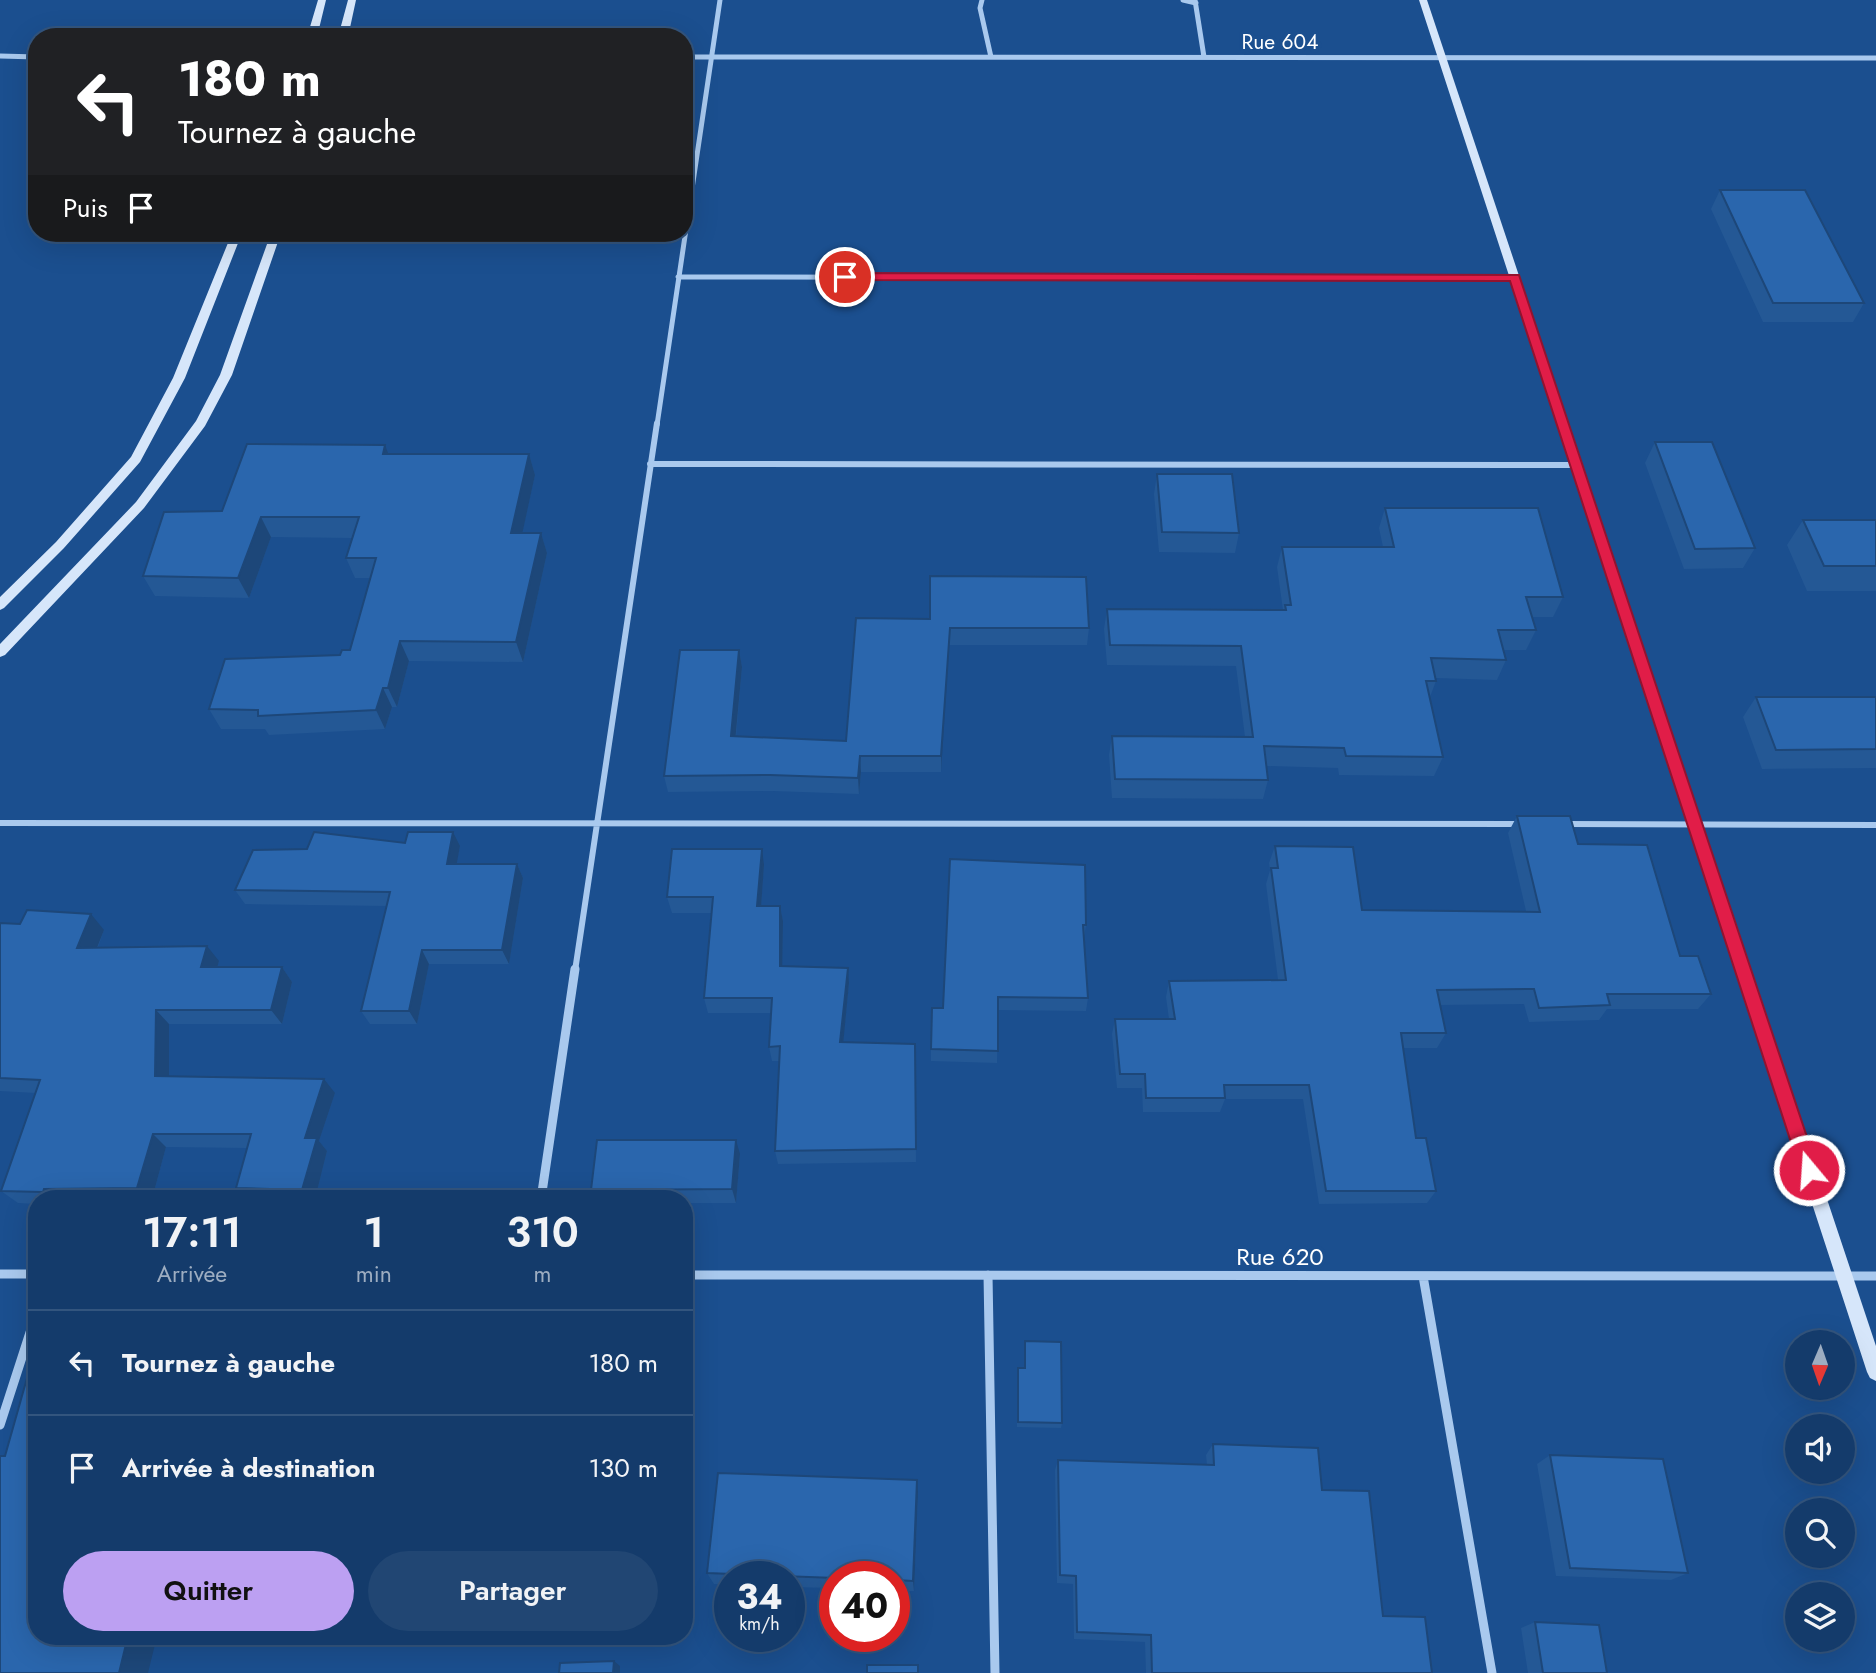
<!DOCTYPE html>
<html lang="fr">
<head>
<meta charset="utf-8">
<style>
	:root { --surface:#143b6b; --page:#214673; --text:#f1f3f6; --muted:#9dadc1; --line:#33557e; --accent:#bca0f2 }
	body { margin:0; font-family:Jost,sans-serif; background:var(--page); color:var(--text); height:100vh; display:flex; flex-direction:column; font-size:26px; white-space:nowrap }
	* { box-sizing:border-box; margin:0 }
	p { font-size:23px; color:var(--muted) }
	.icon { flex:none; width:38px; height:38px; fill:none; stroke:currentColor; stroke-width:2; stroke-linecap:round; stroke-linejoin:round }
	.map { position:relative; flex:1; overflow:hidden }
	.details { position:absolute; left:28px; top:1190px; width:665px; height:455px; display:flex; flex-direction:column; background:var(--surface); border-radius:28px; box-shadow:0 7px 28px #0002,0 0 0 2px var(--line) }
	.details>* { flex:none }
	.hud { position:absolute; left:28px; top:28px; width:665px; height:214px; border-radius:28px; box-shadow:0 7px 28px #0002,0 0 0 2px var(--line); background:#202124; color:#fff; overflow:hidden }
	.needle { width:46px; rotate:182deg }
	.fabs { position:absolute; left:1785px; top:1330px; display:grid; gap:14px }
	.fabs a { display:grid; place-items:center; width:70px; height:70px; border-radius:50%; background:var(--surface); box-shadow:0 7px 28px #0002,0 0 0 2px var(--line); font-size:35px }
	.speed { position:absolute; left:714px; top:1561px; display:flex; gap:14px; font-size:35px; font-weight:700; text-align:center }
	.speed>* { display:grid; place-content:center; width:91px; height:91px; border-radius:50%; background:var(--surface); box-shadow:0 7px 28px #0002,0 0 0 2px var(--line); line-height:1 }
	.speed small { font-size:18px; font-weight:400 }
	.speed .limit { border:10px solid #d22; background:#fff; color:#111 }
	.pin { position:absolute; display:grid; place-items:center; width:60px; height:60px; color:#fff; margin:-30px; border:4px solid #fff; border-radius:50%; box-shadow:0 2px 7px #0007 }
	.me { position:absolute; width:77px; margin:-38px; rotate:342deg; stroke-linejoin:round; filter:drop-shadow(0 0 5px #0008) }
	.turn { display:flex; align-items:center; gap:24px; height:147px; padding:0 35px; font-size:32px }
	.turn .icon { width:91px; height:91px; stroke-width:2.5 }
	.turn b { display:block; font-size:49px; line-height:60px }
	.then { display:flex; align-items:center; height:66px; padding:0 35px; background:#0003; gap:14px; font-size:26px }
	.eta { display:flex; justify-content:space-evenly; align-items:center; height:119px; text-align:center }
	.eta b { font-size:42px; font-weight:600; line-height:49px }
	.primary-button { display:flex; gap:14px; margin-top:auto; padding:14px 35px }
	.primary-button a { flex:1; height:80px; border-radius:42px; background:var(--accent); color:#111; font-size:28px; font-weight:600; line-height:80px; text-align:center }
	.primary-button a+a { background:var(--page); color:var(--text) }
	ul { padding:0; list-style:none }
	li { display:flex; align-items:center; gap:21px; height:105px; padding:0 35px; border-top:2px solid var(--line) }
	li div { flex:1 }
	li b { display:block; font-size:26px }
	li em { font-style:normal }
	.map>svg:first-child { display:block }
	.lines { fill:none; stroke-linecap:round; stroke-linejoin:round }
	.street-far2 { stroke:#a9c9ee; stroke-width:5 }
	.street-far1 { stroke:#a9c9ee; stroke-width:6 }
	.street { stroke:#a9c9ee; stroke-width:9 }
	.secondary { fill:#d6e6fa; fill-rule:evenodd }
	.wall { fill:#245895 }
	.shaded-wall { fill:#1d4779 }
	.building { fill:#2a66ad; stroke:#1d4779; stroke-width:2 }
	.route { fill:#e11d48; stroke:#92132f; stroke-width:2 }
	.labels { text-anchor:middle; stroke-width:7; stroke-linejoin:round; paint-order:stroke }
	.far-street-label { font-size:21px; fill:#fff; stroke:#1b4f8f }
	.street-label { font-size:24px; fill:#fff; stroke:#1b4f8f }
</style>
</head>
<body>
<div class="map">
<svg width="1876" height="1673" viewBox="0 0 1876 1673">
	<rect width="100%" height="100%" fill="#1b4f8f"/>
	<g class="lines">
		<!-- street-far2 -->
		<path class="street-far2" d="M982,0L980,8L991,57
			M1183,0L1196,3
			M1195,0L1204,57
			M0,56L37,57
			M684,57L1876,58
			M678,277L1515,278
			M657,425L720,0"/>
		<!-- street-far1 -->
		<path class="street-far1" d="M650,464L1577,465
			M0,823L1522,824
			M1565,824L1876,825
			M575,971L657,423"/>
		<!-- street -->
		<path class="street" d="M541,1199L575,969
			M0,1274H37
			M684,1275L1876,1276
			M988,1275L995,1673
			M1423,1276L1492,1673
			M0,1425L37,1311"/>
		<!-- secondary -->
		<path class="secondary" d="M318,0H326L317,37H307Z
			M348,0H356L348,37H338Z
			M1419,0H1427L1876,1346V1381L1870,1378L1867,1372Z
			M232,233H242L185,378L140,462L64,548L4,608L0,610V597L56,542L131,457L173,378Z
			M271,233H281L232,375L205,426L144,508L5,655L0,657V644L136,502L196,421L220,375Z"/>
	</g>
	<!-- wall -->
	<path class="wall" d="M1720,190L1864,303L1853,322H1763L1711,209Z
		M1655,442L1755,548L1743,568L1684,569L1645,463Z
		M388,454H529L535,475L522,533H541L547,553L523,662L409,661L397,707H392L385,729L269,735L265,729H221L209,709L340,655L350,650L370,578H355L346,558L352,538L271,537L249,598L155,596L143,576L222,511Z
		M1157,474L1239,533L1235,553L1159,552L1154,494Z
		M1385,508L1563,597L1553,617H1532L1536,630L1526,650H1503L1506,660L1497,680L1436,678V681L1430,697L1443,757L1434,776L1339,775L1338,768L1266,766L1268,780L1263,799L1112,798L1109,755L1112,736L1245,737L1236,666L1107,665L1104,629L1107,609L1283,610L1277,567L1282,547H1383L1379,528Z
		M1803,520H1876V591H1807L1787,545Z
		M856,618L1089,628L1087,645H949L941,772H861L859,794L773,791L668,792L664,776L739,650L742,667L736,737L846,741Z
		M1756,697H1876V768L1762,769L1743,717Z
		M1517,816L1578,844L1680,956L1711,994L1698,1009H1607L1599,1020L1529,1022L1524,1004L1440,1005L1446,1033L1437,1048H1403L1416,1138L1436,1191L1427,1203L1319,1204L1303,1099H1225L1220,1112H1143L1142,1088H1117L1112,1034L1115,1019H1169L1166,997L1169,981L1278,980L1266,884L1270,870L1269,863L1275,846L1362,910L1526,911L1508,833Z
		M405,843L460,846L456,864H517L523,878L509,964H429L417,1024H370L361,1011L387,906L245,904L235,890L307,849Z
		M950,859L1086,925L1084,938L1088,998L1086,1011L998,1010L997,1063L931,1061V1049L943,1008Z
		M764,865L761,906H780L783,921L782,966L849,983L843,1042L915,1044L916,1162L778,1164L775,1151L779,1061H772L769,1047L771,1013H708L704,998L711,913H672L667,897Z
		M0,923L104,930L98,947L219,961L217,967H282L292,982L282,1024H169V1076L335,1093L319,1141L327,1151L315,1199H246L236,1188L247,1148L166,1147L152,1199H37V1204L18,1203L1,1191L36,1093L0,1091Z
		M740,1154L736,1203H684V1199H595L591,1190Z
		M1025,1341L1062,1423L1061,1428L1017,1427V1373L1018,1368H1024Z
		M1213,1444L1322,1490L1383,1616L1432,1673H1146L1145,1642L1074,1639L1073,1584L1057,1583L1055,1470L1058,1460L1207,1465L1206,1455Z
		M1550,1455L1688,1573L1671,1580L1556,1576L1537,1464Z
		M918,1493L914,1591H894V1577H835V1588L789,1587V1577H730V1584H714L707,1573Z
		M1535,1622L1607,1673H1528L1521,1628Z"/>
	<!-- shaded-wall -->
	<path class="shaded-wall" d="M385,445L393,466L383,454Z
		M529,454L535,475L518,553L511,533Z
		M261,517L271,537L249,598L238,578Z
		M541,533L547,553L523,662L516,642Z
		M950,628L949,645L941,772V756Z
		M400,641L409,661L397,707L388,688Z
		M739,650L742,667L734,753L731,736Z
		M383,688L392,707L385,729L376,710Z
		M860,756L861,772L859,794L858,778Z
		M453,832L460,846L454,878L447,864Z
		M762,849L764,865L760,922L757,906Z
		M517,864L523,878L509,964L502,950Z
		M780,906L783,921L782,981L780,966Z
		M91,914L104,930L91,963L77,948Z
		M207,946L219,961L213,982L201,967Z
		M422,950L429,964L417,1024L409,1011Z
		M282,967L292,982L282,1024L271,1010Z
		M848,968L849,983L842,1056L840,1042Z
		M156,1010L169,1024V1090L155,1076Z
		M324,1079L335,1093L319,1141L327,1151L315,1199H310L302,1190L305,1138Z
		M153,1134L166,1147L152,1199H149L137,1188Z
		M736,1140L740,1154L736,1203L732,1189Z
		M44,1189L55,1199H51L43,1192Z
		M917,1480L918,1493L914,1591L913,1581Z
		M128,1636H157L148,1673H119Z
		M614,1661L620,1666V1673H613Z"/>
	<!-- building -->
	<path class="building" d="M1720,190H1805L1864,303H1773Z
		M1655,442H1712L1755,548L1695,549Z
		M247,444L385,445L383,454H529L511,533H541L516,642L400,641L388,688H383L376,710L258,716V710L209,709L225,659L340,655L342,650H350L376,558H346L359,517H261L238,578L143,576L164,512L222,511Z
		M1157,474H1232L1239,533L1162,532Z
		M1385,508H1538L1563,597H1526L1536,630H1498L1506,660L1431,658L1436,681H1426L1443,757L1346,756L1344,748L1264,746L1268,780L1115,779L1112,736L1253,737L1241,646L1110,645L1107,609L1286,610L1285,605H1291L1282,547H1394Z
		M1803,520H1876V566H1824Z
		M930,576L1086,577L1089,628H950L941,756H860L858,778L770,775L664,776L680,650H739L731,736L846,741L856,618L930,619Z
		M1756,697H1876V749L1776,750Z
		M1517,816H1570L1578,844L1647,845L1680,956H1698L1711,994H1607L1610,1005L1539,1008L1534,989L1437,990L1446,1033H1401L1416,1138H1426L1436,1191H1326L1309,1085H1224L1225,1098H1146L1145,1074H1120L1115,1019H1175L1169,981L1286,980L1271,868H1278L1275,846L1353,847L1362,910L1540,912Z
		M314,832L405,843L408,832H453L447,864H517L502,950H422L409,1011H361L390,892L235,890L253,850L307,849Z
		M672,849H762L757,906H780V966L848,968L840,1042L915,1044L916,1149L775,1151L780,1046L769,1047L772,998H704L713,897H667Z
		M950,859L1085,865L1086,925H1083L1088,998L998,997V1051L931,1049L932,1008H943Z
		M27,910L91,914L77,948L207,946L201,967H282L271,1010H156L155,1076L324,1079L305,1138H317L302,1190L236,1188L251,1134H153L137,1188L44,1189L43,1192L1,1191L40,1080L0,1078V923L20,924Z
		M597,1140H736L732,1189L591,1190Z
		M1025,1341L1061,1342L1062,1423L1018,1422V1368H1025Z
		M31,1364H37V1636H128L119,1673H0V1456H5Z
		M1213,1444L1318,1448L1322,1490L1369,1491L1383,1616L1425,1617L1432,1673H1152L1151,1635L1077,1632L1076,1576L1060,1575L1058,1460L1214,1465Z
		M1550,1455L1663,1459L1688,1573L1570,1568Z
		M718,1473L917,1480L913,1581L894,1580V1577H835V1578L707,1573Z
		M1535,1622L1599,1625L1607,1673H1543Z
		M614,1661L613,1673H559L560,1663Z
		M867,1665H918V1673H867Z"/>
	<!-- route -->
	<path class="route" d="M845,273L1519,275L1818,1170L1816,1176L1809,1178L1803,1176L1800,1170L1510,281L841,280L839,277Z"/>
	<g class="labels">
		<!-- far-street labels -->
		<g class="far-street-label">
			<text x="1280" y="49">Rue 604</text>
		</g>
		<!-- street labels -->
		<g class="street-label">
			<text x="1280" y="1265">Rue 620</text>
		</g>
	</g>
</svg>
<div class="fabs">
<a><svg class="needle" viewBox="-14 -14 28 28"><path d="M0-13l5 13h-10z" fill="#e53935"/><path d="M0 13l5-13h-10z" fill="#9dadc1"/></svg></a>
<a><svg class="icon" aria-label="sound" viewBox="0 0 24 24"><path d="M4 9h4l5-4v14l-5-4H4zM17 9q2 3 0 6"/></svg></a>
<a><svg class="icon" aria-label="search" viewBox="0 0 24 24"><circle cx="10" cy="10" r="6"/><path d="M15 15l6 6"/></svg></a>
<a><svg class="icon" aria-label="layers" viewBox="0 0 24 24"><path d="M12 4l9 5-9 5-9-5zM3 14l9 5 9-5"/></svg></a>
</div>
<div class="speed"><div>34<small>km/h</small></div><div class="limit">40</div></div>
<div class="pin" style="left:845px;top:277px;background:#d93025"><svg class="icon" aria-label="arrive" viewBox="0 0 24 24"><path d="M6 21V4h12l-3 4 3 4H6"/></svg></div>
<svg class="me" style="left:1809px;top:1170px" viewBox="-20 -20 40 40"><circle r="17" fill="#e11d48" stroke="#fff" stroke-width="3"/><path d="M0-11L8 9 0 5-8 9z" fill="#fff"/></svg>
<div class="hud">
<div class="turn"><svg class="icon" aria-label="left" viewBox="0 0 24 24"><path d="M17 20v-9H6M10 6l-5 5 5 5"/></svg><div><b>180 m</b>Tournez à gauche</div></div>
<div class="then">Puis<svg class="icon" aria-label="arrive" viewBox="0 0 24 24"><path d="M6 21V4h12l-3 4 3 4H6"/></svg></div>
</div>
<section class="details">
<div class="eta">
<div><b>17:11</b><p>Arrivée</p></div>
<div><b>1</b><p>min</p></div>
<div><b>310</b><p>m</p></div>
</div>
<ul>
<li><svg class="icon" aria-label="left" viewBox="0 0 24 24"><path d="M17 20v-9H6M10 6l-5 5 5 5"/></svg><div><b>Tournez à gauche</b></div><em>180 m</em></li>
<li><svg class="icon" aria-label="arrive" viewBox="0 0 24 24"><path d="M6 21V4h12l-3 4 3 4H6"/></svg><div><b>Arrivée à destination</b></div><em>130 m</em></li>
</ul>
<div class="primary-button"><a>Quitter</a><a>Partager</a></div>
</section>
</div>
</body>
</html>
